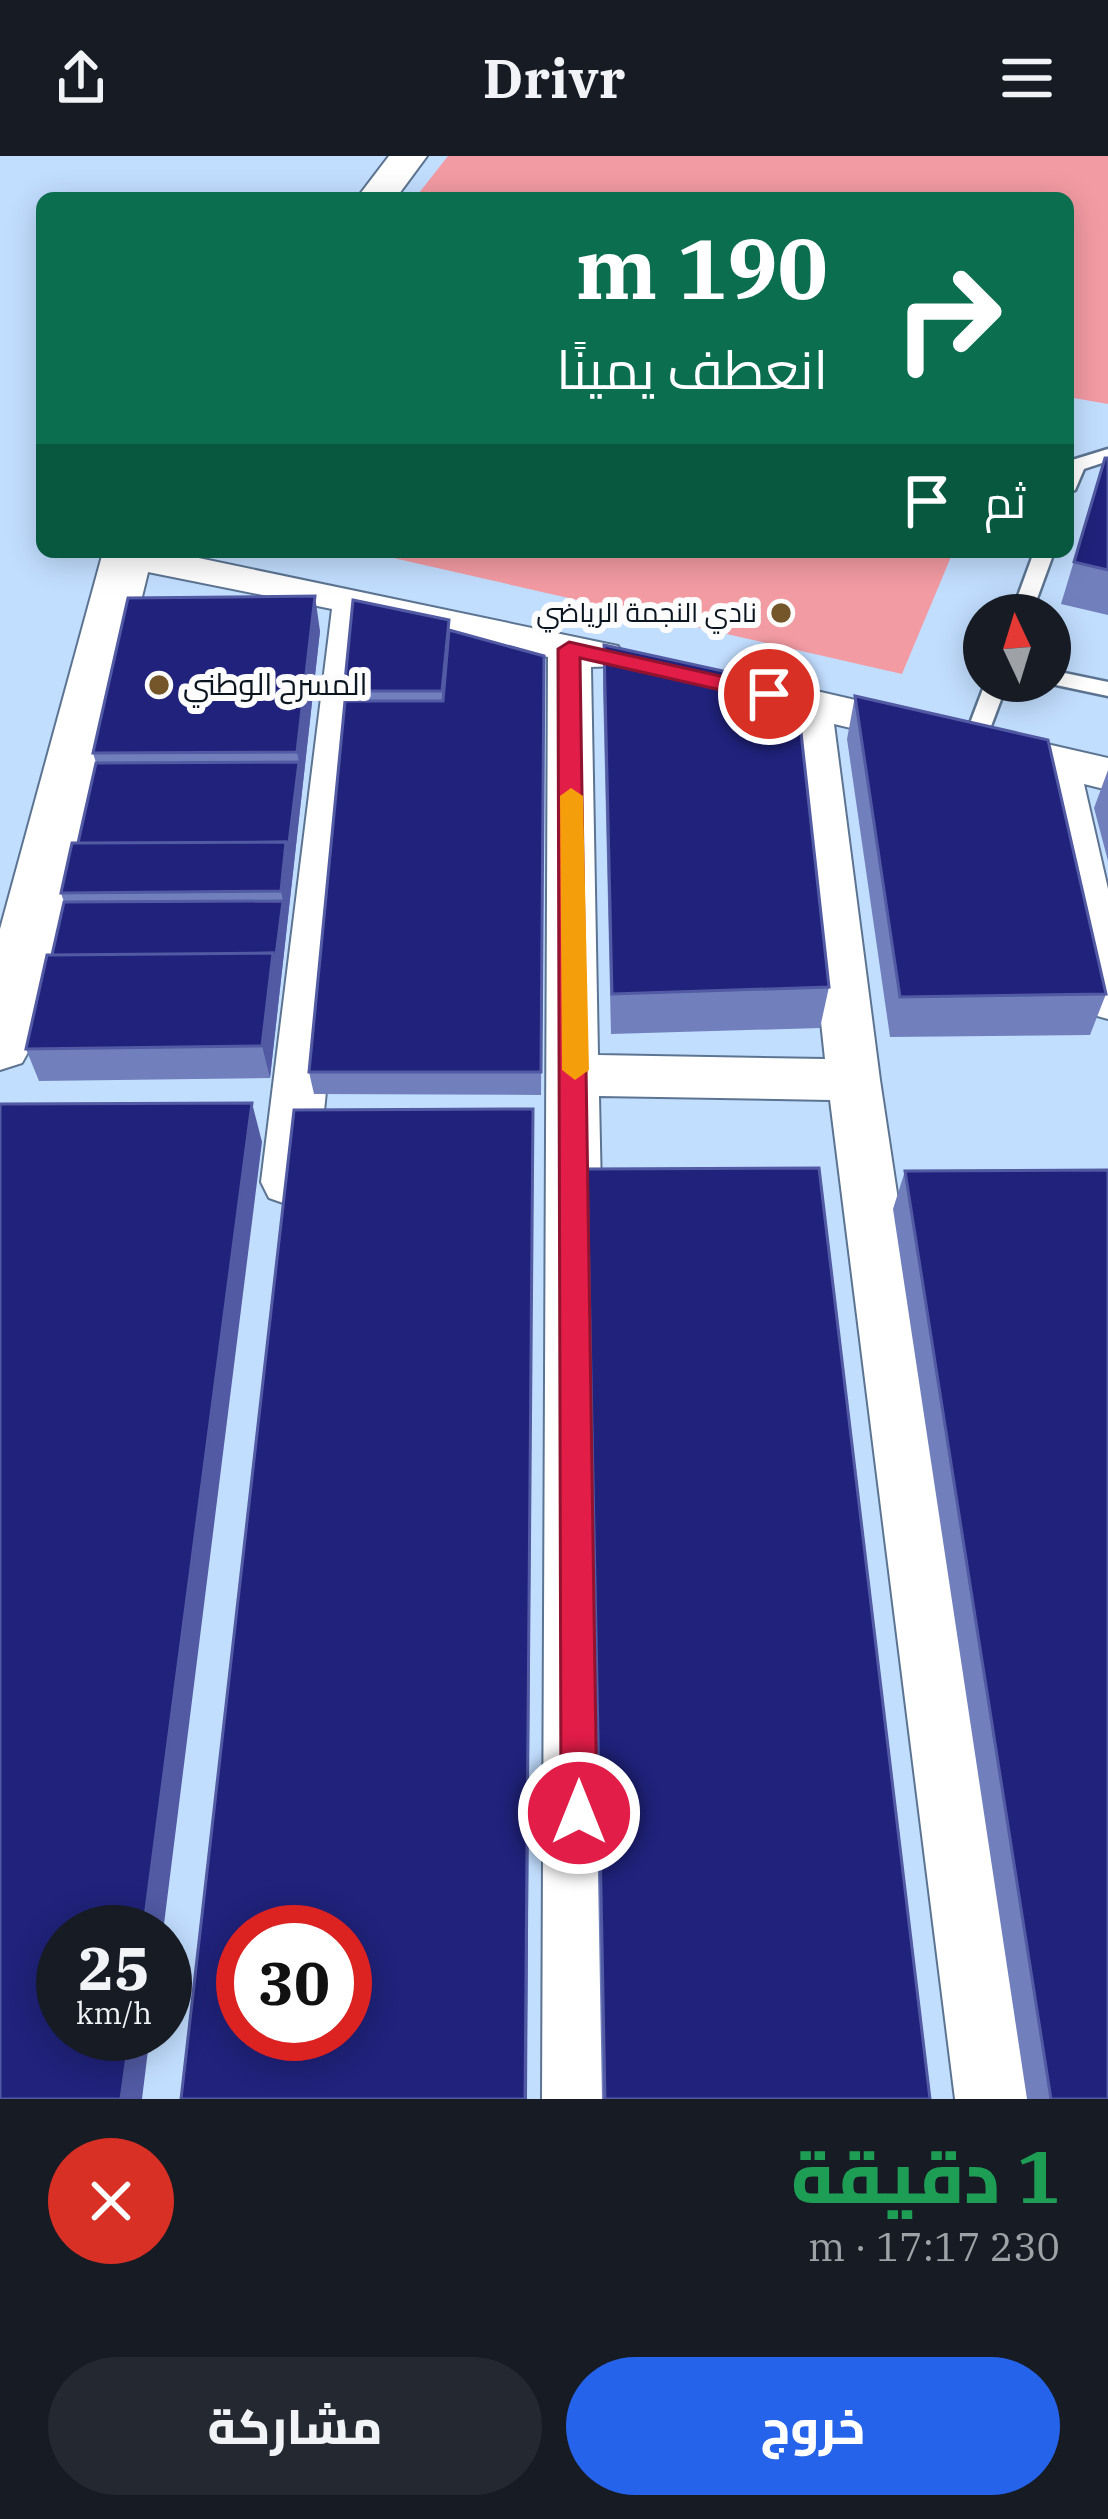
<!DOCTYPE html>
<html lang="ar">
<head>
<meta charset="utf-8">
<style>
	:root { --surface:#171b24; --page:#242831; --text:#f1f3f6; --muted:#9ea1a6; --accent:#2563eb }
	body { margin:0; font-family:"IBM Plex Serif",Cairo,serif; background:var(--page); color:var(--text); direction:rtl; height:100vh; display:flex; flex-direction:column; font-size:45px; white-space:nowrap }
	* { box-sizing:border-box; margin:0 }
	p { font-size:39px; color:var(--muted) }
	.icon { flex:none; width:66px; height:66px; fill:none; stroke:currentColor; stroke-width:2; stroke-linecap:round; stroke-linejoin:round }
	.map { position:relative; height:1943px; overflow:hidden; direction:ltr }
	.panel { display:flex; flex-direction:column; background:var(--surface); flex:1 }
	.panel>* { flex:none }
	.hud { position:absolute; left:36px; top:36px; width:1038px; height:366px; border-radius:18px; box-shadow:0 6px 30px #0003; direction:rtl; background:#0b6e4f; color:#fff; overflow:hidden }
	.needle { width:78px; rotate:356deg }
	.fabs { position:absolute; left:963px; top:438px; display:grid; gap:24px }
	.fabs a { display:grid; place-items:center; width:108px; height:108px; border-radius:50%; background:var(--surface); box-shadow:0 6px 30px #0003; font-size:60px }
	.speed { position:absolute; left:36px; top:1749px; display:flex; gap:24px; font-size:60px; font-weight:700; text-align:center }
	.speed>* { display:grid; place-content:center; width:156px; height:156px; border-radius:50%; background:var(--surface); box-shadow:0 6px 30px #0003; line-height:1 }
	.speed small { font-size:30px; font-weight:400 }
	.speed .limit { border:18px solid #d22; background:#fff; color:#111 }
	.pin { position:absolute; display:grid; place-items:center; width:102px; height:102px; color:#fff; margin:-51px; border:6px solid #fff; border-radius:50%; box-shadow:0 3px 12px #0007 }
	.me { position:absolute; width:132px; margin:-66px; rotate:0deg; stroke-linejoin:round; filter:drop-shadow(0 0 9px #0008) }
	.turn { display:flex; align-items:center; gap:42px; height:252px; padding:0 48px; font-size:54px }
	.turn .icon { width:156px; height:156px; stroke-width:2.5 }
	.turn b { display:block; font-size:84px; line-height:102px }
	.then { display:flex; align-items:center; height:114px; padding:0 48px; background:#0003; gap:24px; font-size:45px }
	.round { display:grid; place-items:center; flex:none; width:126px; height:126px; border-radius:63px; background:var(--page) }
	.summary { display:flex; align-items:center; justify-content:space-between; height:204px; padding:0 48px }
	h1 { font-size:72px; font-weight:800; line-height:90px; color:#1e9e55 }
	.cta { display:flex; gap:24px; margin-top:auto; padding:24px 48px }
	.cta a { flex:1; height:138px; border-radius:72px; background:var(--accent); color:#fff; font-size:48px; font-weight:800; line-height:138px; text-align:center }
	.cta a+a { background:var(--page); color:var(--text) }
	header { display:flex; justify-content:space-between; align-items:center; height:156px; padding:0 48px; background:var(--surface); font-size:54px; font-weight:800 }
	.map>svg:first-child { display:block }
	.green { fill:#f39ba3 }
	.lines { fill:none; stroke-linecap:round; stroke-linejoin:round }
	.lane-casing { stroke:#5c7491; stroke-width:5 }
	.street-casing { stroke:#5c7491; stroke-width:4 }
	.secondary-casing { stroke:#5c7491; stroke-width:4 }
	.lane { fill:#fff; fill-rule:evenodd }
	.street { fill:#fff; fill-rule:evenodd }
	.secondary { fill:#fff; fill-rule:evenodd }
	.wall { fill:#7180bd }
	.shaded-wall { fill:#515aa3 }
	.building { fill:#20227b; stroke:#515aa3; stroke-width:3; fill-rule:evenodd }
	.route { fill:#e11d48; stroke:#92132f; stroke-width:3 }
	.slow { fill:#f59e0b }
	.poi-dot { fill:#75562b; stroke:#fcfcfc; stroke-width:4.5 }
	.labels { text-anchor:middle; stroke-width:12; stroke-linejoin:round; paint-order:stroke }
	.far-poi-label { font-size:27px; fill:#0b1520; stroke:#fcfcfc; text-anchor:end }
	.poi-label { font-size:30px; fill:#0b1520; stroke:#fcfcfc; text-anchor:start }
</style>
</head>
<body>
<header><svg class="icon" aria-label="menu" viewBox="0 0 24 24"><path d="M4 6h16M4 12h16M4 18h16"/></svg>Drivr<svg class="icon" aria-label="share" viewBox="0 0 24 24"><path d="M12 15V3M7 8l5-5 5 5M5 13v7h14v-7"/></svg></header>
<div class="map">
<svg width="1108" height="1943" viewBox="0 0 1108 1943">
	<rect width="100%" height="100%" fill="#c2deff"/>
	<!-- green -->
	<path class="green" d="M448,0H1108V248L1068,241V42H415Z
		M367,396H953L902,518Z"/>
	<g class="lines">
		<defs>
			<path id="lane" d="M1108,293V305L1084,313L1075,334L1068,336L1069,305Z
				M1034,396H1054L1031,459H1011Z
				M1050,514L1108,526V540L1042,526L1050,525Z
				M986,525H1008L985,586L974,593L963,586Z"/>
			<path id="street" d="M110,396H170L618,490L624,500L618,510L591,511L598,899L825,903L788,557L762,550L755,540L762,530L777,526L1108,602V634L1084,628L1108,733V863L1090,858L1083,844L1036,616L834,568L880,924L1033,1943H955L830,944L599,940L620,1943H542L548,501L373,461L317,1026L309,1042L289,1049L269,1042L261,1026L332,453L113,409Z"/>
			<path id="secondary" d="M389,0H427L396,42H357Z
				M103,396H153L32,889L22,907L0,914V773Z"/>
		</defs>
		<!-- lane casing -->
		<use href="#lane" class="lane-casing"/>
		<!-- street casing -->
		<use href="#street" class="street-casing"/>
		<!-- secondary casing -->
		<use href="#secondary" class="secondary-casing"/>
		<!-- lane -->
		<use href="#lane" class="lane"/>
		<!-- street -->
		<use href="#street" class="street"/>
		<!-- secondary -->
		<use href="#secondary" class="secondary"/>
	</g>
	<!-- wall -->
	<path class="wall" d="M1105,302H1108V459L1061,448Z
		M449,474L544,500L541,939L314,938L309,916L345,545L344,535Z
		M320,475L270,922L39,925L26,893L52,799L64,746L61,737L78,687L96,607L93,597Z
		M604,489L829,831L820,872L611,878L603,531Z
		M855,540L1106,838L1090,879L890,881L847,583Z
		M1108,614V705L1094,652Z
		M587,1013L930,1943H602L586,1050Z
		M905,1015L1108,1943H1027L893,1053Z"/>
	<!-- shaded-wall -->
	<path class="shaded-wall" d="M315,440L320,475L270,922L262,890L273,797L283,745L281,735L299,606L297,596Z
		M252,947L262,986L163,1776H143Z
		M533,953L527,1943H525Z
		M130,1878H150L142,1943H121Z"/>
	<!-- building -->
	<path class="building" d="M1105,302H1108V414L1074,406Z
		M315,440L297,596L93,597L128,442Z
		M353,444L449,464L442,535H344Z
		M449,474L544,500L541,916H309L345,545H443Z
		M604,489L796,531L829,831L612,838Z
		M855,540L1048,584L1106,838L900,841Z
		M299,606L288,695L286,686L78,687L96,607Z
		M286,686L281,735L61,737L72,687Z
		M283,745L275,807L273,797L52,799L64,746Z
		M273,797L262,890L26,893L47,799Z
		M252,947L143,1776H63V1878H130L121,1943H0V948Z
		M533,953L525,1943H181L294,954ZM243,1776H345V1878H243Z
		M819,1012L930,1943H605L587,1013Z
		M1108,1014V1943H1051L905,1015Z"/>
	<!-- route -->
	<path class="route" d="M569,486L769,531L780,538L769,545L580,502L597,1657L591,1669L579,1674L566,1669L561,1657L558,493Z"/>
	<!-- slow -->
	<path class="slow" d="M571,632L583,640L589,914L575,924L562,914L560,640Z"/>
	<!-- markers -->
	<g class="poi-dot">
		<circle cx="781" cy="457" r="12"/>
		<circle cx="159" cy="529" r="12"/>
	</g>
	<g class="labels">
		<!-- far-poi labels -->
		<g class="far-poi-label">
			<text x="757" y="466">نادي النجمة الرياضي</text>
		</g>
		<!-- poi labels -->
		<g class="poi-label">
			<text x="183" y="539">المسرح الوطني</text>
		</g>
	</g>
</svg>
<div class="fabs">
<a><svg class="needle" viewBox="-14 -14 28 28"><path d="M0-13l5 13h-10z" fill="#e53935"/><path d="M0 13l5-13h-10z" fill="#9ea1a6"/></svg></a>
</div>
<div class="speed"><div>25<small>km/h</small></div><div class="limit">30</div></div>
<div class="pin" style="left:769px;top:538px;background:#d93025"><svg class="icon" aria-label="arrive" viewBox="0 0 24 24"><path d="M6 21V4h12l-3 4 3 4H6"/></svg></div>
<svg class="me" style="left:579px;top:1657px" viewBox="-20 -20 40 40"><circle r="17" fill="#e11d48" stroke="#fff" stroke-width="3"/><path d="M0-11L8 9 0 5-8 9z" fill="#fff"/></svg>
<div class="hud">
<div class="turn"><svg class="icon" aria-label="right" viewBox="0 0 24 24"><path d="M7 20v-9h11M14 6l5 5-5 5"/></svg><div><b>190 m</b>انعطف يمينًا</div></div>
<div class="then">ثم<svg class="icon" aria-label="arrive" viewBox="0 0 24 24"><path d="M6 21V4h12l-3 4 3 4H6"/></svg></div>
</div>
</div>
<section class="panel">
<div class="summary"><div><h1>1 دقيقة</h1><p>230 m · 17:17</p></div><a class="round" style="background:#d93025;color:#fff"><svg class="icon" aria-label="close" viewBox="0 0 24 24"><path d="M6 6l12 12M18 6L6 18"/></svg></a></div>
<div class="cta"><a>خروج</a><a>مشاركة</a></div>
</section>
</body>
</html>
